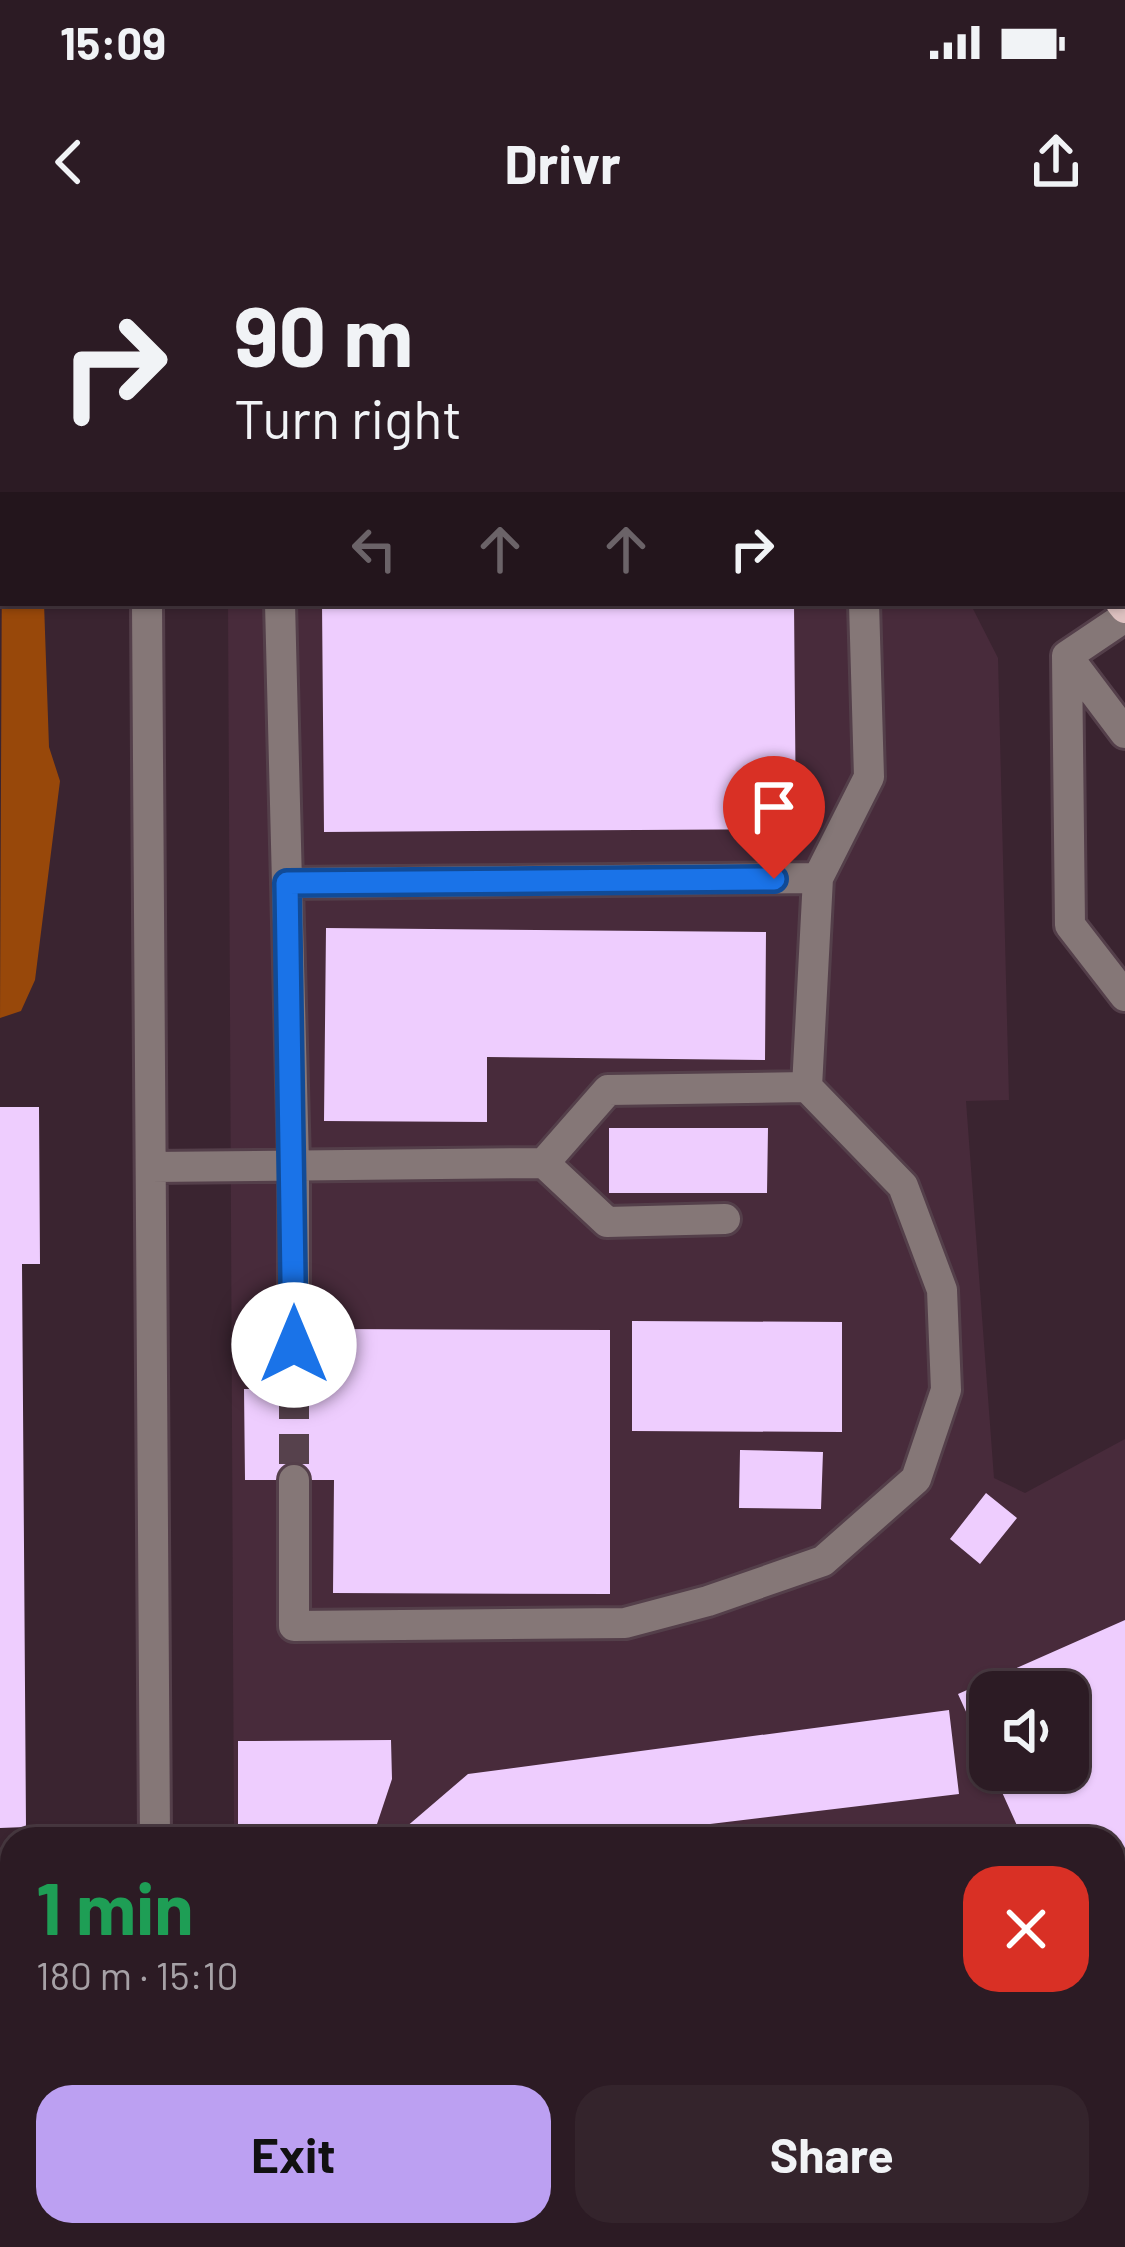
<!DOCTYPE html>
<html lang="en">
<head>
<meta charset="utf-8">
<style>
	:root { --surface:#2c1b24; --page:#34242c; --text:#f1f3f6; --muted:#a6a1a6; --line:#483941; --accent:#bca0f2 }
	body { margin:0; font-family:Barlow,sans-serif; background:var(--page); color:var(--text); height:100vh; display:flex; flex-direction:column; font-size:45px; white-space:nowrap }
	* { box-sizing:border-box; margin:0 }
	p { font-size:39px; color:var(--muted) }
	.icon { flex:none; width:66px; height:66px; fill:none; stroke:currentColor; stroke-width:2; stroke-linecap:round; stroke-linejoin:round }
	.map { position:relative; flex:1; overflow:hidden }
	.side { position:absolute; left:0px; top:1587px; width:1125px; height:420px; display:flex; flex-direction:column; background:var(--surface); border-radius:36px 36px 0 0; box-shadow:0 3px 9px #0004,0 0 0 3px var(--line) }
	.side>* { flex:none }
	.guide { position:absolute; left:0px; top:0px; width:1125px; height:366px; box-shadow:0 3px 9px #0004,0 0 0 3px var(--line); background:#2c1b24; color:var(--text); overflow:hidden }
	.buttons { position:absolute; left:969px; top:1431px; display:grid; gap:24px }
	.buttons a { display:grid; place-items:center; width:120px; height:120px; border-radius:24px; background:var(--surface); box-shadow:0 3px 9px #0004,0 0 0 3px var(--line); font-size:60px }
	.pin { position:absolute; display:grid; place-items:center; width:102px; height:102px; color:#fff; margin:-123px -51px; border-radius:50% 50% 50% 0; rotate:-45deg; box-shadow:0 0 12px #0007 }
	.pin .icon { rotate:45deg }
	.me { position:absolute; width:132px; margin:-66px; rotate:0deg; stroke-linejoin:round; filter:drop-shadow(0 0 9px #0008) }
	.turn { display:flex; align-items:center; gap:42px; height:252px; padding:0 36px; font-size:54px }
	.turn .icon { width:156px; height:156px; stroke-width:2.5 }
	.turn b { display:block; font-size:84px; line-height:102px }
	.lanes { display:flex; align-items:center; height:114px; padding:0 36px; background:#0003; justify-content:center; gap:60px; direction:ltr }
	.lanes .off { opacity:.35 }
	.round { display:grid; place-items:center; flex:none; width:126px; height:126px; border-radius:36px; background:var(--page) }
	.overview { display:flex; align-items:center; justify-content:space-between; height:204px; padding:0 36px }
	h1 { font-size:72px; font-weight:700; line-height:90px; color:#1e9e55 }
	.button { display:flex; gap:24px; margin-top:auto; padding:24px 36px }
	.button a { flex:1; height:138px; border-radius:36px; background:var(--accent); color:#111; font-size:48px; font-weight:700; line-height:138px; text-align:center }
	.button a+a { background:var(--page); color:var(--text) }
	.status { display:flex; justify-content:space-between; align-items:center; height:84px; padding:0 60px; background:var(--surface); direction:ltr }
	.status svg { height:33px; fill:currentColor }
	header { display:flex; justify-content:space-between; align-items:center; height:156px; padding:0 36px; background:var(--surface); font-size:54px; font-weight:700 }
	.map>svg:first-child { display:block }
	.built { fill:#482b3b; fill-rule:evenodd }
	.forest { fill:#98480a }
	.building { fill:#eecdfe }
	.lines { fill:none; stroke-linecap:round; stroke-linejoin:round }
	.minor-tunnel { stroke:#56414c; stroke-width:30; stroke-dasharray:30 15; stroke-linecap:butt }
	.minor-casing { stroke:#543f4a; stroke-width:36 }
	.major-casing { stroke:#543f4a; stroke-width:36 }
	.path { stroke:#9a8891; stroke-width:6; stroke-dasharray:6 6; stroke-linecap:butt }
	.minor { stroke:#857777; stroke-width:30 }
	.major { stroke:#dec2c1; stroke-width:30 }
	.route-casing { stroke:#114b97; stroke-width:30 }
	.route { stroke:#1a73e8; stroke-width:21 }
</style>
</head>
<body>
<div class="status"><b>15:09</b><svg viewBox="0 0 49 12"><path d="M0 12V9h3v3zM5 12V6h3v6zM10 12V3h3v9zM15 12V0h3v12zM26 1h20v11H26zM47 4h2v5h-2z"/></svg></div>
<header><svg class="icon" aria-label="back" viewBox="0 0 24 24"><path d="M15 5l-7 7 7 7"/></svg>Drivr<svg class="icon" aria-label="share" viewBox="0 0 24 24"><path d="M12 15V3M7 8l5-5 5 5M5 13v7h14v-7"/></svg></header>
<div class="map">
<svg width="1125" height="2007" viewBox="0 0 1125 2007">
	<rect width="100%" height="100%" fill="#3a2430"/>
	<!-- built -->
	<path class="built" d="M228,363H970L998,418L1009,860L966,861L994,1238L1025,1253L1125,1199V2007H274L281,1995H1113V1599H234ZM990,1452H1068V1530H990Z
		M12,1662V1995H84V2007H0V1664Z"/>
	<!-- forest -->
	<path class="forest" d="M3,64V363H44L49,507L60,541L35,740L21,771L0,778Z"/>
	<!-- building -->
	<path class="building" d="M322,363H794L796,589L324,592Z
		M326,688L766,692L765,820L487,817V882L324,881Z
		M0,867H39L40,1024H22L26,1587L0,1588Z
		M609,888H768L767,953H609Z
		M632,1081L842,1082V1192L632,1191Z
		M334,1089L610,1090V1354L333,1353L334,1240H245L244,1149H334Z
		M740,1210L823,1212L821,1269L739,1268Z
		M986,1253L1017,1278L980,1324L950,1299Z
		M1125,1380V1707L1121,1708L1113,1707V1599H1023L992,1530H1068V1452H990V1525L958,1454Z
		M949,1470L959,1554L586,1599H397L398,1594L468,1534Z
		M391,1500L392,1539L372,1599H238V1501Z
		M0,1823H3L12,1927H0Z
		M1125,1853V1931H1121L1116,1854Z
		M285,1995H306L320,2004L318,2007H278Z
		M459,1995H837L838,2007H460Z"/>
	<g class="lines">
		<!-- minor-tunnel -->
		<path class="minor-tunnel" d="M294,1149V1240"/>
		<defs>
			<path id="minor" d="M144,0V3
				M501,0V3
				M732,3L733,0
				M147,363L155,1599
				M280,363L294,925V1149
				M1125,377L1067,416L1070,685L1125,756
				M1067,416L1125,493
				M287,643L818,638
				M544,923L608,850L807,847
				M151,927L544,923L607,982L725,979
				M294,1240V1386L625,1383L708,1361L823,1321L916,1239L946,1150L942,1050L903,946L807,847L818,638L869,537L864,363
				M0,1642L12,1640
				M157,1995V2007"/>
			<path id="major" d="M866,0L868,3
				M964,0L965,3
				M1021,0L1022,3
				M1122,219L1125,225
				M1121,363L1125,368"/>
		</defs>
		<!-- minor casing -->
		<use href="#minor" class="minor-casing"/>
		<!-- major casing -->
		<use href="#major" class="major-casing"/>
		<!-- path -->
		<path class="path" d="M771,3L773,0
			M104,1995V2007"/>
		<!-- minor -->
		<use href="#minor" class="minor"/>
		<!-- major -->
		<use href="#major" class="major"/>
	</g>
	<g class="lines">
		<defs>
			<path id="route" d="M294,1105L287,643L774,639"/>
		</defs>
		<!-- route casing -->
		<use href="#route" class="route-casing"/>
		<!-- route -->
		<use href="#route" class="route"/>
	</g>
</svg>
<div class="buttons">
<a><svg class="icon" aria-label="sound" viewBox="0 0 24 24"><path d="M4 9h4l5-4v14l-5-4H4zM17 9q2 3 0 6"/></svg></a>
</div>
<div class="pin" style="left:774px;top:639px;background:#d93025"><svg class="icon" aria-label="arrive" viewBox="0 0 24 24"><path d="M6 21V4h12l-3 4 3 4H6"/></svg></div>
<svg class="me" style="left:294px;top:1105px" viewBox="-20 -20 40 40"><circle r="19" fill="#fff"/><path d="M0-13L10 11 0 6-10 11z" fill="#1a73e8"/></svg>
<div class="guide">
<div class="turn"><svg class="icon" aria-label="right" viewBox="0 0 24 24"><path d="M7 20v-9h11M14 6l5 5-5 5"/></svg><div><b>90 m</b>Turn right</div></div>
<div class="lanes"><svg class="icon off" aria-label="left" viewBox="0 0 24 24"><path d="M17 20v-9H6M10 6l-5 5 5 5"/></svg><svg class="icon off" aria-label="ahead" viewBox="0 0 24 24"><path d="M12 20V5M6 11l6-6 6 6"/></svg><svg class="icon off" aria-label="ahead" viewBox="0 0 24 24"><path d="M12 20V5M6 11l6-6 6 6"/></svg><svg class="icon" aria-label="right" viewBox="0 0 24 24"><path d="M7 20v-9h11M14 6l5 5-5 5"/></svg></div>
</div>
<section class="side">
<div class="overview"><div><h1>1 min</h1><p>180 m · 15:10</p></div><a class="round" style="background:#d93025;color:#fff"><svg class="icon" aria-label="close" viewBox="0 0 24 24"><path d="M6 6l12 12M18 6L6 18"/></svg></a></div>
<div class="button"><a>Exit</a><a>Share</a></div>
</section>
</div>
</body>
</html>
